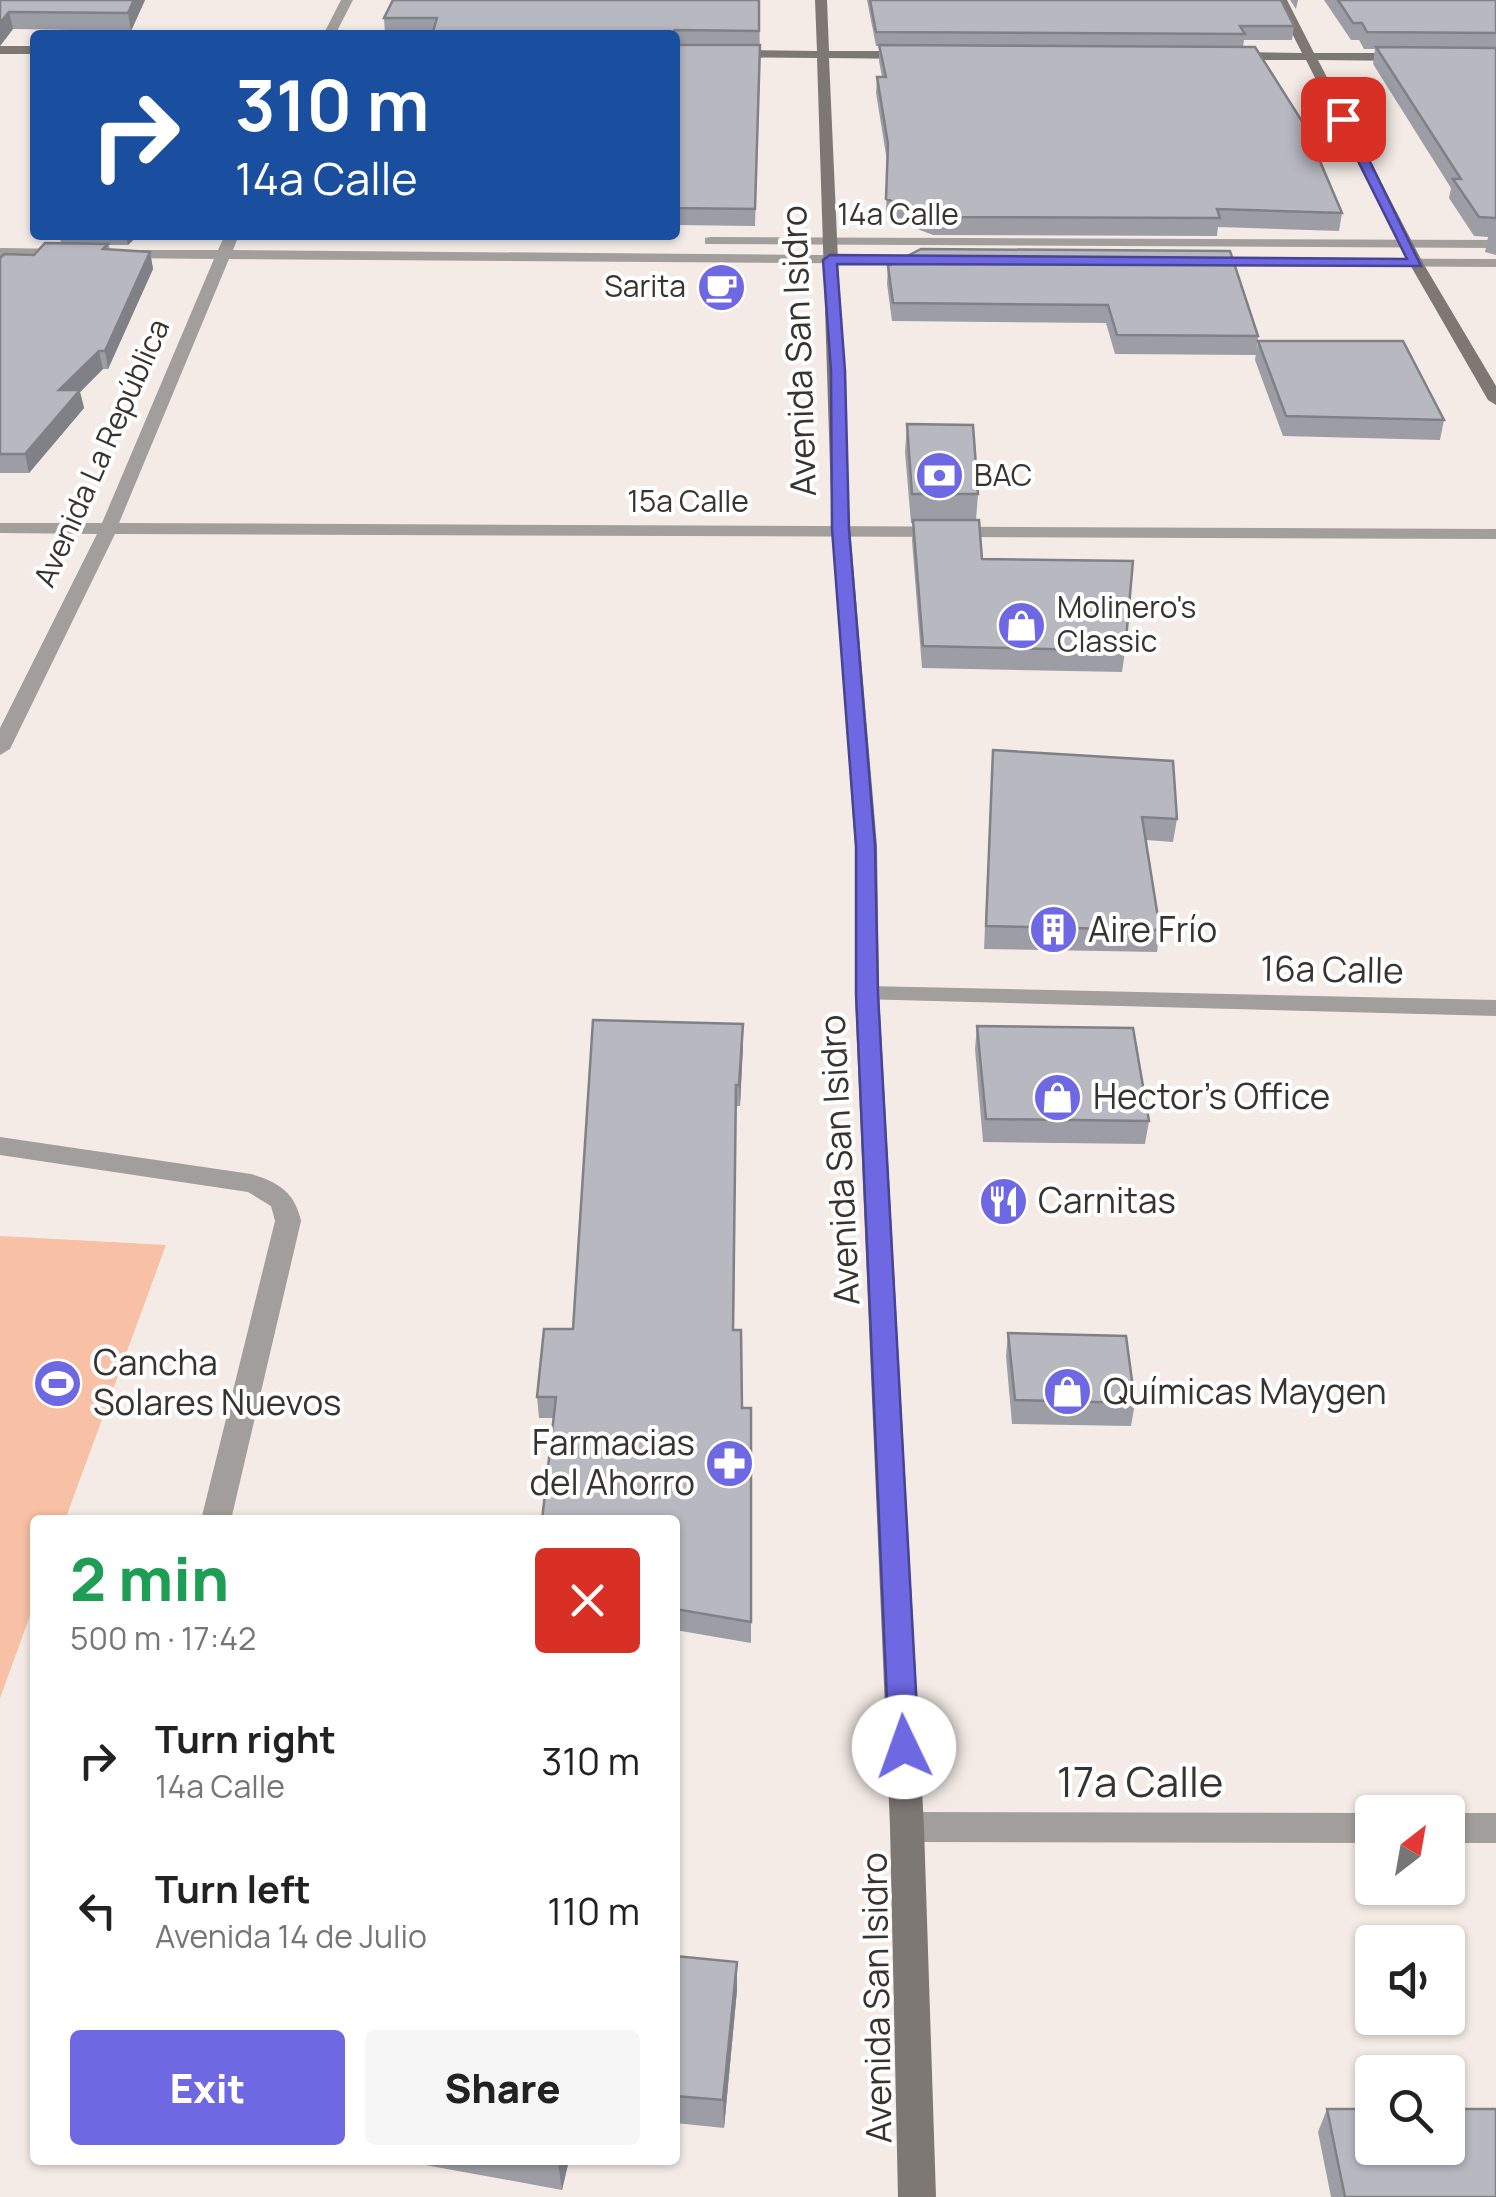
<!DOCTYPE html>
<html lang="en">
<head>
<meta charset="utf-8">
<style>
	:root { --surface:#fff; --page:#f6f6f6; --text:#222; --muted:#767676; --accent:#6e68e3 }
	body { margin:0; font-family:Manrope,sans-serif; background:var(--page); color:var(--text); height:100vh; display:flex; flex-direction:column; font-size:38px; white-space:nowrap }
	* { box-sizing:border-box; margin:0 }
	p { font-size:32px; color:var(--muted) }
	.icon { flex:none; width:55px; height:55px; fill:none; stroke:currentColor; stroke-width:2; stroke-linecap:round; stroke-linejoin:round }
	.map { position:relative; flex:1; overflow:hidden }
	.details { position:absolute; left:30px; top:1515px; width:650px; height:650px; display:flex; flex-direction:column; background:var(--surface); border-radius:10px; box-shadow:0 2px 8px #0004 }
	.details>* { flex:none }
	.guide { position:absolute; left:30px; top:30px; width:650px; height:210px; border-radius:10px; box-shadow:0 2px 8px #0004; background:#1a4fa0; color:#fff; overflow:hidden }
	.needle { width:65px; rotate:31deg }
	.fabs { position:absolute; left:1355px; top:1795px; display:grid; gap:20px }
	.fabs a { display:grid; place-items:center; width:110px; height:110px; border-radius:10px; background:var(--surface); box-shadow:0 2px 8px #0004; font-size:50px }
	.pin { position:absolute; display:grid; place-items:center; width:85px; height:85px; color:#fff; margin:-42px; border-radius:20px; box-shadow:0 5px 15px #0006 }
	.me { position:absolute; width:110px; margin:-55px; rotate:357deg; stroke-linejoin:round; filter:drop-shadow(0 0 8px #0008) }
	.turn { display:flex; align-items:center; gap:35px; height:210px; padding:0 40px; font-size:45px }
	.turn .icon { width:130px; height:130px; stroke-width:2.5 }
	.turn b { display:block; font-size:70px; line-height:85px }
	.round { display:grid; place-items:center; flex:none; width:105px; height:105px; border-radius:10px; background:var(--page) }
	.head { display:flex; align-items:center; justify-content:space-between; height:170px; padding:0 40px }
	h1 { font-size:60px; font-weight:800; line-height:75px; color:#1e9e55 }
	.button { display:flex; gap:20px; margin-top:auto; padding:20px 40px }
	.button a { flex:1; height:115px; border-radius:10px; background:var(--accent); color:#fff; font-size:40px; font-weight:800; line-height:115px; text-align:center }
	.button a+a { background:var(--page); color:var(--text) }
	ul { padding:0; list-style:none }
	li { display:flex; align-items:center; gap:30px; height:150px; padding:0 40px }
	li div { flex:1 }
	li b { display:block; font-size:38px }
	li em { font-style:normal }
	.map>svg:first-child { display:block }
	.green { fill:#f8c0a4 }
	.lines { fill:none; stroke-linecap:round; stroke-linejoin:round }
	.street { fill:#a29e9c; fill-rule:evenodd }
	.secondary { fill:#7e7875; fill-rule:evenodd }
	.wall { fill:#9d9ea5 }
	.shaded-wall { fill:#808186 }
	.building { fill:#b7b8c0; stroke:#808186; stroke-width:2.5 }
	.route { fill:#6e68e3; stroke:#484494; stroke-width:2.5 }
	.labels { text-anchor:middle; stroke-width:8; stroke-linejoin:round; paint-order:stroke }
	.far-street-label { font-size:30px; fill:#373331; stroke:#fff }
	.far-poi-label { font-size:30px; fill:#373331; stroke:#fff; text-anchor:start }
	.street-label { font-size:35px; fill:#373331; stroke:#fff }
	.poi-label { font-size:35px; fill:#373331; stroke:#fff; text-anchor:start }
	.near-street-label { font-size:42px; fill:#373331; stroke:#fff }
</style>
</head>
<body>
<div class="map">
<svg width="1496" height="2197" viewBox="0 0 1496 2197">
	<rect width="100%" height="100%" fill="#f4ebe6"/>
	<!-- green -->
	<path class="green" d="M0,1236L166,1245L65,1520H35V1602L0,1698Z"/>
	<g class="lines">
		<!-- street -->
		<path class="street" d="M341,0H353L335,35H323Z
			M225,235H239L233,250L930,256L937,260L930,264L229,259L119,523L1496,529V539L115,534L10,749L0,755V728L97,534L0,533V523H102L214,259L120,258L113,254L120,250H218Z
			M710,237L1496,240V248L705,244V238Z
			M0,248L70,249L77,253L70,257L0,256Z
			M1200,258L1496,259V267L1195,265V259Z
			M867,986L1496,1000V1016L859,999L855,994Z
			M0,1137L251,1174C278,1182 295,1192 301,1221L231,1520H201L275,1221L271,1206L248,1192L0,1155Z
			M907,1812L1372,1813V1843L907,1842L895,1838L890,1827L895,1816Z
			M1448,1813H1496V1843H1448Z"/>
		<!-- secondary -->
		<path class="secondary" d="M815,0H827L829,51H911L917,55L911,59L829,58L850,529L877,846L879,994L924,1827L936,2197H898L890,1827L855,994V846L832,529L817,58L675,57V49L817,51Z
			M1275,0H1287L1314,53H1406L1412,57L1406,61L1318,60L1423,263L1496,386V405L1488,400L1409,263L1306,60H1226L1220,56L1226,52L1302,53Z
			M0,46H35V54H0Z"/>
	</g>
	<!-- wall -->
	<path class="wall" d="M0,0H145L131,31L13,29L0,46Z
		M759,0L760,61L755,226L675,225V35H432L433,33H385L384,18Z
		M867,0H1281L1294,26L1292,40H1244L1243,47L1342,213L1339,231L1218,227L1217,236L933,235L886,217L887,161L876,93L877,77H882L879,61V46H876Z
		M1290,0H1298L1296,9Z
		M1324,0H1496V255L1485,252L1488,237L1474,236L1449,198L1451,188L1373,64L1375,49H1364L1359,40H1351Z
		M60,235H138L128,245H109L110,250L150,252L153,269L108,369H103L80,392L84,408L29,473H0V258L34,255L61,243Z
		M921,249L1258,336L1256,355L1115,354L1106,323L892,321L887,284L888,266Z
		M1258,341L1444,420L1440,440L1283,436L1255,360Z
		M907,424L978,494L976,520L982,559L1125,651L1122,672L922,668L912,541L913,523H911L905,452Z
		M993,750L1177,819L1173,842L1146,840L1160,930L1157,952L984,949Z
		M977,1026L1149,1121L1145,1144L983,1142L975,1049Z
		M743,1045L740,1106H736L734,1330L742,1408H751V1643L675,1630V1520L553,1418H539L537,1397L573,1329Z
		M1008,1333L1135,1403L1131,1426L1012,1424L1006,1356Z
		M675,1956L737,1990L724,2128L675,2123Z
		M1327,2109L1496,2197H1331L1318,2132Z
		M398,2160H569L562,2190Z"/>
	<!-- shaded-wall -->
	<path class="shaded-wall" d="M134,0H145L131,31L128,13Z
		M9,12L13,29L0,46V23Z
		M126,235H138L128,245Z
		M150,252L153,269L108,369L105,351Z
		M99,351L103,369L80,392L84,408L29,473L25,454L59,390Z
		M743,1024V1045L740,1106L739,1085Z
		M737,1962V1990L724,2128L723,2100Z
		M559,2160H569L562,2190L558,2163Z"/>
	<!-- building -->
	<path class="building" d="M0,0H134L128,13L9,12L0,23Z
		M393,0H759V31L675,30L671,35H432L437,18H384Z
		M870,0H1281L1294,26H1240L1245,34L876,32Z
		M1338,0H1496V33L1367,32L1362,23H1353Z
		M675,45H760L755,209L675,208Z
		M879,45L1255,47L1305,126L1342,213L1217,209L1220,218L934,217L886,199L888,144L877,77H886Z
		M1376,47L1496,48V218L1479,217L1453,179H1461Z
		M45,243L108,244L103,249L150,252L105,351H99L59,390H80L25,454H0V258L4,254L34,255Z
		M921,249L1230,251L1258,336L1117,335L1108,305L893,303L888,266Z
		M1258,341H1403L1444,420L1286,416Z
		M907,424L973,425L978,494H912Z
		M913,520H979L982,559L1133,561L1125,651L923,646Z
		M993,750L1173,761L1177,819L1142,817L1160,930L986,926Z
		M593,1020L743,1024L739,1085H736L733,1330H741L742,1408H751V1622L675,1609V1520H542L556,1397H537L544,1329H573Z
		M977,1026L1133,1028L1149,1121L986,1119Z
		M1008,1333L1126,1336L1135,1403L1015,1400Z
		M675,1956L737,1962L723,2100L675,2096Z
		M1327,2109H1372V2148H1448V2109H1496V2197H1345Z
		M540,2160H559L558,2163Z"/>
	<!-- route -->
	<path class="route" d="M1343,116L1349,119L1421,266L837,264L845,371L849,529L875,846L878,994L919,1747L914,1757L904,1760L893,1757L889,1747L856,994V846L832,529L831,371L823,260L830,255L1407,259L1337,119Z"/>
	<!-- icons -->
	<defs>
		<symbol id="cafe-disc" viewBox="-11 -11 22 22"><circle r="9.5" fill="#6e68e3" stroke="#fff"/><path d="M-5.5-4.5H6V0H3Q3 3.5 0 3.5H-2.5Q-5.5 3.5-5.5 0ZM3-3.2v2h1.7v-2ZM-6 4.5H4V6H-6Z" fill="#fff"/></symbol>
		<symbol id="bank-disc" viewBox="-11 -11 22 22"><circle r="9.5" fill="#6e68e3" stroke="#fff"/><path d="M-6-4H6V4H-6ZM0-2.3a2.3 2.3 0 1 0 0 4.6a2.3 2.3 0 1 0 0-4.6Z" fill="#fff"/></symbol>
		<symbol id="shop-disc" viewBox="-11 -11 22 22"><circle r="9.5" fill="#6e68e3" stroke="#fff"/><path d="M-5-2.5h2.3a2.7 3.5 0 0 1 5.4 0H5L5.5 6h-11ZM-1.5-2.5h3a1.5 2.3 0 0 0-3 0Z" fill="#fff"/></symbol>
		<symbol id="building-disc" viewBox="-11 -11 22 22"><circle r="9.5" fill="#6e68e3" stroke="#fff"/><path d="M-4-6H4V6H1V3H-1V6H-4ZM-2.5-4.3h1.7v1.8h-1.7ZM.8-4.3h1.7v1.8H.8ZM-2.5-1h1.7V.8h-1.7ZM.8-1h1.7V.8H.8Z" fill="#fff"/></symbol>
		<symbol id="restaurant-disc" viewBox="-11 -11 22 22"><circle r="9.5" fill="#6e68e3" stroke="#fff"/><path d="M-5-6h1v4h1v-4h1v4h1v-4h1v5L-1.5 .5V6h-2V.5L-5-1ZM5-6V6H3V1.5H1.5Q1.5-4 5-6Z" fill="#fff"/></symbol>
		<symbol id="stadium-disc" viewBox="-11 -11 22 22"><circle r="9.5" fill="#6e68e3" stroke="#fff"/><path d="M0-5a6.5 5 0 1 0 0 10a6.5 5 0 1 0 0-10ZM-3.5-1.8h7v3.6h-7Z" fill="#fff"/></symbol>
		<symbol id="pharmacy-disc" viewBox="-11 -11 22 22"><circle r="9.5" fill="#6e68e3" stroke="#fff"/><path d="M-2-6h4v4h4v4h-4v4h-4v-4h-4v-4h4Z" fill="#fff"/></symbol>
	</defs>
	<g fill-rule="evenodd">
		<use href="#cafe-disc" x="694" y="260" width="55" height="55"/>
		<use href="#bank-disc" x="912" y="448" width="55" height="55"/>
		<use href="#shop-disc" x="994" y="598" width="55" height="55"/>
		<use href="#building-disc" x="1026" y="902" width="55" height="55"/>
		<use href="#shop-disc" x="1030" y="1070" width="55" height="55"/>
		<use href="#restaurant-disc" x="976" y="1174" width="55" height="55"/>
		<use href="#stadium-disc" x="30" y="1356" width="55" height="55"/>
		<use href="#shop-disc" x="1040" y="1364" width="55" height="55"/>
		<use href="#pharmacy-disc" x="702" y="1436" width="55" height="55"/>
	</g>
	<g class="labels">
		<!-- far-street labels -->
		<g class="far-street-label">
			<text x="898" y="225">14a Calle</text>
			<text transform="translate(102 453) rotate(-66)" y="10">Avenida La República</text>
			<text x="688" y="512">15a Calle</text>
		</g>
		<!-- far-poi labels -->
		<g class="far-poi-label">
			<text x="686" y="297" text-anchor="end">Sarita</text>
			<text x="974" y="486">BAC</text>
			<text x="1057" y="618">Molinero's<tspan x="1057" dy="34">Classic</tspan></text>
		</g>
		<!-- street labels -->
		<g class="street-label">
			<text transform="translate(799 351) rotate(-92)" y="12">Avenida San Isidro</text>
			<text transform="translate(1332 970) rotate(1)" y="12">16a Calle</text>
			<text transform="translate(840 1160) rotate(-93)" y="12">Avenida San Isidro</text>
			<text transform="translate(877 1998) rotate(-91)" y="12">Avenida San Isidro</text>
		</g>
		<!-- poi labels -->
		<g class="poi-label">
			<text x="1088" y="942">Aire Frío</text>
			<text x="1093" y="1109">Hector's Office</text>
			<text x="1038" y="1213">Carnitas</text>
			<text x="93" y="1375">Cancha<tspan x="93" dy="40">Solares Nuevos</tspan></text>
			<text x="1103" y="1404">Químicas Maygen</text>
			<text x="695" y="1455" text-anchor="end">Farmacias<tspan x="695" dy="40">del Ahorro</tspan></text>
		</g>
		<!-- near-street labels -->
		<g class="near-street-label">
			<text x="1140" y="1797">17a Calle</text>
		</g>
	</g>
</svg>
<div class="fabs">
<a><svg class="needle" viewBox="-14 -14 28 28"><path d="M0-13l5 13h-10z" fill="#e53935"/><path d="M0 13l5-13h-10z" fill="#767676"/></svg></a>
<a><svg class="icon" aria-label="sound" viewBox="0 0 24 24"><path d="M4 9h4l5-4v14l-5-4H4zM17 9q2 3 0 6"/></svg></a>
<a><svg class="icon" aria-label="search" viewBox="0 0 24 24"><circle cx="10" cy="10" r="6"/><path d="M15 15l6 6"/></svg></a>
</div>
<div class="pin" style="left:1343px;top:119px;background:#d93025"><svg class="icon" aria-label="arrive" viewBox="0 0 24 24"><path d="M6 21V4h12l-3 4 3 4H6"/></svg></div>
<svg class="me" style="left:904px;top:1747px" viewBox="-20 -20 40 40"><circle r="19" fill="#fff"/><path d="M0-13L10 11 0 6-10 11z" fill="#6e68e3"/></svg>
<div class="guide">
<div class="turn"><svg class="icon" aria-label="right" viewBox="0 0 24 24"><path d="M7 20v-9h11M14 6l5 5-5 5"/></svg><div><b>310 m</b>14a Calle</div></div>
</div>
<section class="details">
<div class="head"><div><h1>2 min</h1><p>500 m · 17:42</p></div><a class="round" style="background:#d93025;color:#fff"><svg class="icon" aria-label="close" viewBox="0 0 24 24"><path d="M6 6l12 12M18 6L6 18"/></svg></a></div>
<ul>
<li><svg class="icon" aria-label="right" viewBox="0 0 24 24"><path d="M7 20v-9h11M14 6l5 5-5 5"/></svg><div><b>Turn right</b><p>14a Calle</p></div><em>310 m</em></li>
<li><svg class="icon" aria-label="left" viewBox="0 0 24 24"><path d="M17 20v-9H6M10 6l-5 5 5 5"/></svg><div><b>Turn left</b><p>Avenida 14 de Julio</p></div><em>110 m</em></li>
</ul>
<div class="button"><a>Exit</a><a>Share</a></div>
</section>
</div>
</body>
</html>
